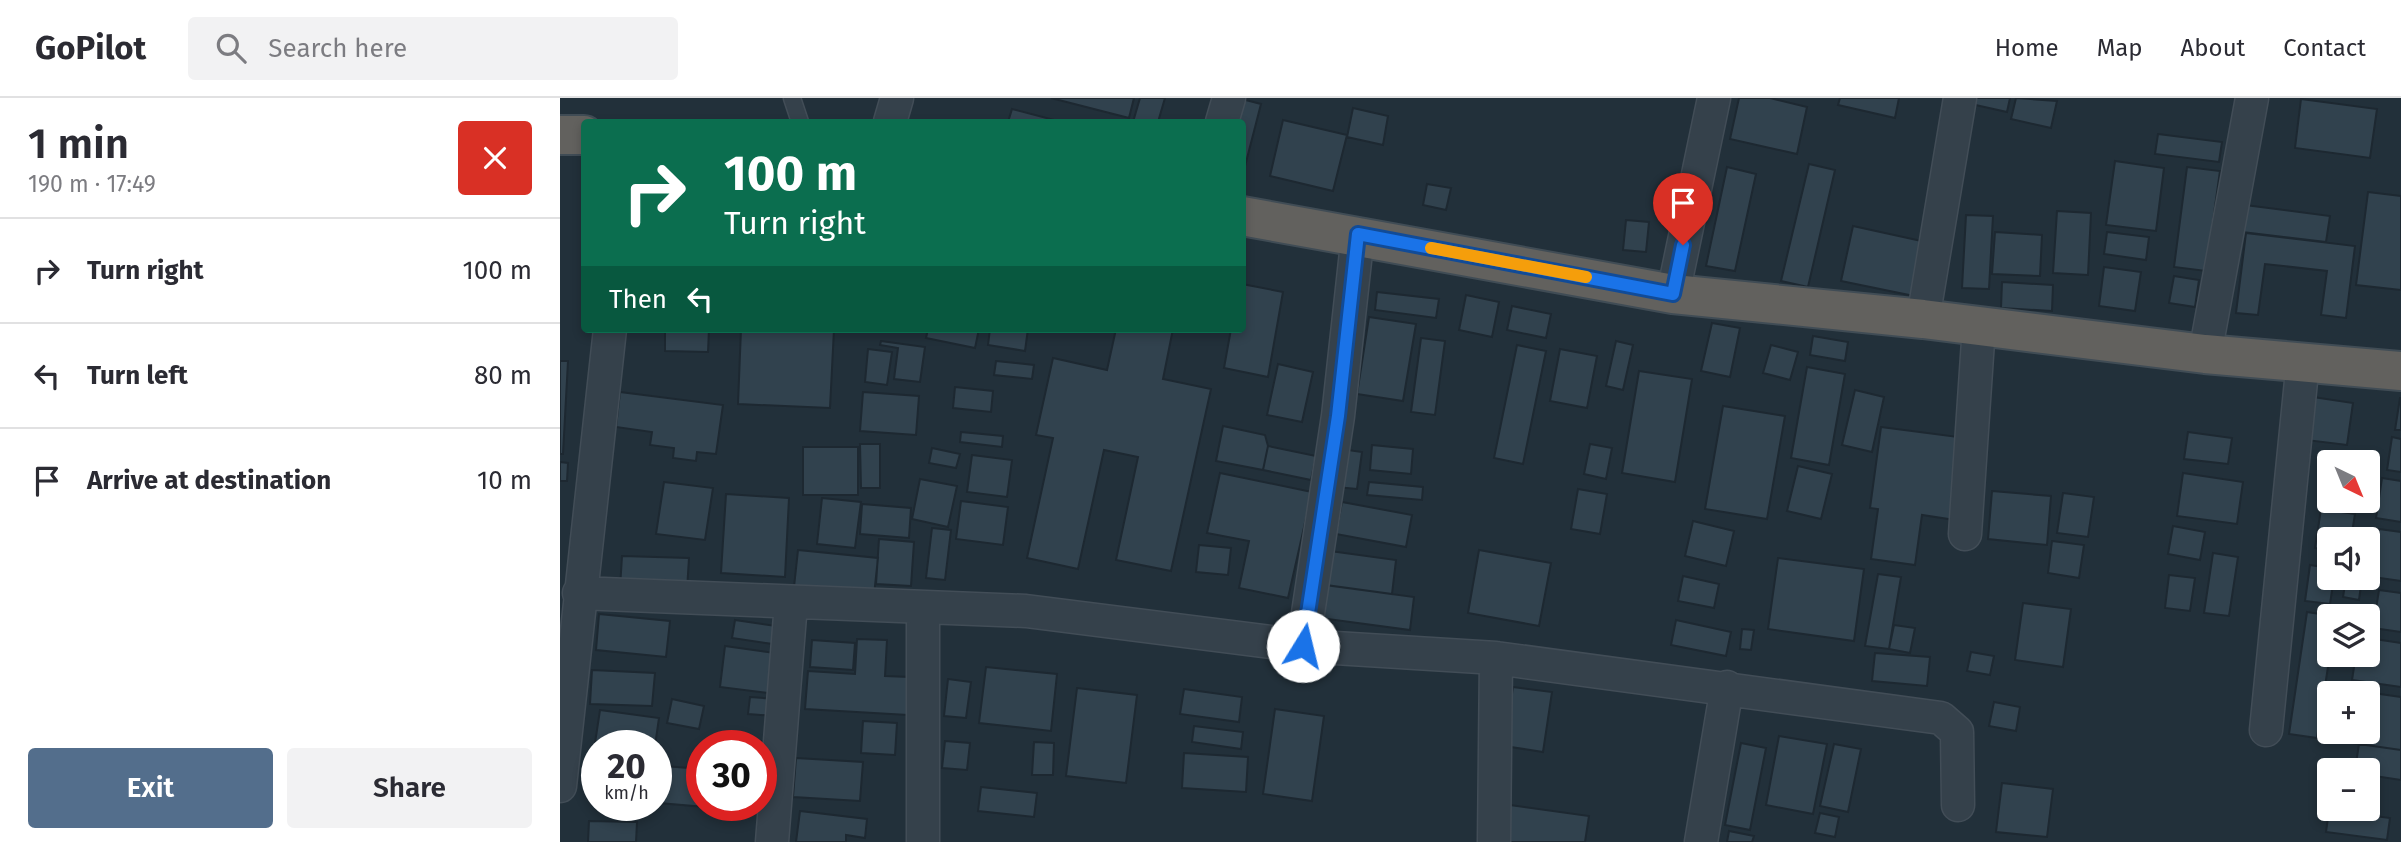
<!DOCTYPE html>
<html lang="en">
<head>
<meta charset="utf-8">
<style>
	:root { --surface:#fff; --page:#f2f2f3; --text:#2b2b33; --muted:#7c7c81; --line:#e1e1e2; --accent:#536e8c }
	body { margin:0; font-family:"Fira Sans",sans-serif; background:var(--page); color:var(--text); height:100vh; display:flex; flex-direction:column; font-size:26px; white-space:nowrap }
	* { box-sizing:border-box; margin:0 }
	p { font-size:23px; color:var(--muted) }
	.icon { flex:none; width:38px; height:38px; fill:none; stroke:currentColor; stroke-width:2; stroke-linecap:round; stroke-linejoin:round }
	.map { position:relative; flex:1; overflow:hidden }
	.panel { display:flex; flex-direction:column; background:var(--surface); width:560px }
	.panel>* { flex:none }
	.top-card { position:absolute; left:21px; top:21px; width:665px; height:214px; border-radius:7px; box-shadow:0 4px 10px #0003; background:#0b6e4f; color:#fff; overflow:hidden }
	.needle { width:46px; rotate:137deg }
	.tools { position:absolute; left:1757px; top:352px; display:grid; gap:14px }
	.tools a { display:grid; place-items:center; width:63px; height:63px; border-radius:7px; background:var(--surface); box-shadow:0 4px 10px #0003; font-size:35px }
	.speed { position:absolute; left:21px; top:632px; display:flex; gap:14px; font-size:35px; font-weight:700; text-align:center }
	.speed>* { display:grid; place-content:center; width:91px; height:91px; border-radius:50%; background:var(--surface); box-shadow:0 4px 10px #0003; line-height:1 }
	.speed small { font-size:18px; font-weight:400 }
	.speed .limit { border:10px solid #d22; background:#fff; color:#111 }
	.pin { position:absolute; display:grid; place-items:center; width:60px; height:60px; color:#fff; margin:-72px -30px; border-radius:50% 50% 50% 0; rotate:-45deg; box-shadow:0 0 7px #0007 }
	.pin .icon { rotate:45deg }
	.me { position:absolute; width:77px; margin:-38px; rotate:9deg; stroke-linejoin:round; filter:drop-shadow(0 0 5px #0008) }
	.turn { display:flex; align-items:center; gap:24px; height:147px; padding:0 28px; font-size:32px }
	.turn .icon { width:91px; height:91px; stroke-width:2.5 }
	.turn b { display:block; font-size:49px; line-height:60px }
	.then { display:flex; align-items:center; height:66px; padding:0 28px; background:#0003; gap:14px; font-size:26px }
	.round { display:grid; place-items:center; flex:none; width:74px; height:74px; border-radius:7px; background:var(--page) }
	.overview { display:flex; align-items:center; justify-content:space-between; height:119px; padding:0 28px }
	h1 { font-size:42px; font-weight:600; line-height:52px }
	.action { display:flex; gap:14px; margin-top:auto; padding:14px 28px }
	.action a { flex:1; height:80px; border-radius:7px; background:var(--accent); color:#fff; font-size:28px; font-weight:600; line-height:80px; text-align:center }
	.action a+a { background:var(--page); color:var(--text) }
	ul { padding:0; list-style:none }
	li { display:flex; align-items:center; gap:21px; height:105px; padding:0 28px; border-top:2px solid var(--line) }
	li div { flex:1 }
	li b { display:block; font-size:26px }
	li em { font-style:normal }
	header { display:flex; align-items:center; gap:42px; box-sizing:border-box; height:98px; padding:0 35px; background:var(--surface); border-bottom:2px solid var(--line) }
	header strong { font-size:33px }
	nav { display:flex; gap:38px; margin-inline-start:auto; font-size:24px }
	.search { width:490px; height:63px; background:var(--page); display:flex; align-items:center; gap:18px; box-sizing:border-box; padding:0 24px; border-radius:7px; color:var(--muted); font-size:26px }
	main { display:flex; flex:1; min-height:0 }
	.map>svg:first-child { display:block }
	.building { fill:#31424e; stroke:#1d2831; stroke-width:2 }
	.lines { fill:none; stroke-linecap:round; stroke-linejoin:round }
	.service-casing { stroke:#424d57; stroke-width:19 }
	.minor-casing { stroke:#424d57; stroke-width:35 }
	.trunk-casing { stroke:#404c55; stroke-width:42 }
	.service { stroke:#35414b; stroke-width:16 }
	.minor { stroke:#35414b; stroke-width:32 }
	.trunk { stroke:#62615e; stroke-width:38 }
	.route-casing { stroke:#114b97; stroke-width:18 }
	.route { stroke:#1a73e8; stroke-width:12 }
	.slow { stroke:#f59e0b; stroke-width:12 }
</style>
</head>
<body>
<header>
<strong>GoPilot</strong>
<div class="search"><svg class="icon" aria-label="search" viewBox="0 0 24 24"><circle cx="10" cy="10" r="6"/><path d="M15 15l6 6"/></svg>Search here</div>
<nav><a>Home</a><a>Map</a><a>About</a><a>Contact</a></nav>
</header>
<main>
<section class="panel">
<div class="overview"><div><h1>1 min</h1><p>190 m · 17:49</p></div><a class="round" style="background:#d93025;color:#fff"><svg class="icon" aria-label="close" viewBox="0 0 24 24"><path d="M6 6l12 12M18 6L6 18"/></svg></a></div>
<ul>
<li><svg class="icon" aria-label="right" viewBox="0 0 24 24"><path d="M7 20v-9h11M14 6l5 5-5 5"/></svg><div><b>Turn right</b></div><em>100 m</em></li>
<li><svg class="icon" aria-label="left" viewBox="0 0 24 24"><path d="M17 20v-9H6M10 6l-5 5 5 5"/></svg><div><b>Turn left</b></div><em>80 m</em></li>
<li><svg class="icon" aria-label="arrive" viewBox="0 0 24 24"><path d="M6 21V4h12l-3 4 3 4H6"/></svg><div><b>Arrive at destination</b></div><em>10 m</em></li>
</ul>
<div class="action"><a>Exit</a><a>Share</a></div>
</section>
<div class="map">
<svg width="1841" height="744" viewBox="0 0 1841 744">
	<rect width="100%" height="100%" fill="#22303a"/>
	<!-- building -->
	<path class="building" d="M491,0H574L569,20Z
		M580,0H605L598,24H573Z
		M678,0L701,6L684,72L682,24H672Z
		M1179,0H1210L1247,9L1237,56L1170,41Z
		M1280,0H1339L1335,20L1278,7Z
		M1403,0H1450L1447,14L1402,4Z
		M1456,0L1497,3L1491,30L1451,21Z
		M1741,1L1817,11L1810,60L1735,50Z
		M793,10L828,18L823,47L787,39Z
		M452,11L498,23V24H448Z
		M723,22L787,37L773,93L710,78Z
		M1598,36L1662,44L1659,64L1595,56Z
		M1555,63L1604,70L1596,133L1546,127Z
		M1249,66L1275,72L1248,189L1221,183Z
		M1167,69L1196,76L1175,173L1146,168Z
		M1627,69L1660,73L1646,173L1614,169Z
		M867,86L891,90L886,112L863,107Z
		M1808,94L1841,98V192L1796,187Z
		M1685,107L1770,118L1766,144L1682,134Z
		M1497,113L1531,115L1528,177L1493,175Z
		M1406,117L1433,118L1429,191L1402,190Z
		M1066,122L1089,124L1086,154L1063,152Z
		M1293,128L1366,144L1354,198L1281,183Z
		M1435,134L1482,137L1480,178L1432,176Z
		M1547,134L1589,139L1586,162L1544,156Z
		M1686,135L1795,148L1786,220L1761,217L1767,173L1705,166L1698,217L1676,215Z
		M1544,169L1581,174L1575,213L1539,208Z
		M1614,178L1639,182L1635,209L1609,205Z
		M1442,184L1493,187L1492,213L1441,210Z
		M682,186L723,194L708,279L664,270L671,231H682Z
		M817,194L879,201L876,220L815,212Z
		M906,197L939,204L932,239L899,232Z
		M952,208L991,216L986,240L947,232Z
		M809,219L856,226L843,303L797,296Z
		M1152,225L1180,230L1170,279L1141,273Z
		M105,231H149L148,254L105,253Z
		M181,231H274L270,310L178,306Z
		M368,231H419L415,250L366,240Z
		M430,231H468L465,253L428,247Z
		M556,231H613L603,281L651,291L611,473L556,462L578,359L544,352L518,471L467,460L493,340L476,337L493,260L547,272Z
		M1253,238L1288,244L1285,263L1250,257Z
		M861,240L885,243L875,317L851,314Z
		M321,243L365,249L360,284L334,281L338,250L320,247Z
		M1056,243L1073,247L1063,292L1046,288Z
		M957,247L986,253L963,366L934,360Z
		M1211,247L1238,254L1230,282L1203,275Z
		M308,251L332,254L327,287L305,284Z
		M1000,251L1037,258L1027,310L990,303Z
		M0,263H8L3,356H0Z
		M436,263L474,267L472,281L434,277Z
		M718,266L753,274L742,324L707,317Z
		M1247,269L1285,276L1269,367L1231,360Z
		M1079,273L1132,281L1115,384L1062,375Z
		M395,289L433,293L431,314L393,310Z
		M1295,292L1324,299L1312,354L1282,347Z
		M60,294L163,307L156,356L137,354L136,363L113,360L114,350L90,347L92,334L56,329Z
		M303,294L359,298L356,337L300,333Z
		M1753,299L1793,305L1787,347L1746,342Z
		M1840,300H1841V332H1835Z
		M1163,308L1225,318L1207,421L1145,411Z
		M663,328L705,337L708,348L703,372L656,363Z
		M1321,329L1406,340L1395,422L1362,417L1355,467L1311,461L1318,411L1310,410Z
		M401,334L443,338L442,349L400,344Z
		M1628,334L1672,340L1668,366L1624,361Z
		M1832,339L1841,341V374L1827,372Z
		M300,346H320V390H301Z
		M1030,346L1052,350L1046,381L1024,376Z
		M812,347L853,351L851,376L810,372Z
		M708,348L756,358L751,382L703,372Z
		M243,349H298V397H243Z
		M372,350L400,356L396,370L369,365Z
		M781,351L802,354L797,391L776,389Z
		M412,357L452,362L447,399L407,394Z
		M0,364L8,365L7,383H0Z
		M1238,368L1272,376L1261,421L1227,413Z
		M660,375L752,394L728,500L679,490L689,443L647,435Z
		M1623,375L1683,384L1677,426L1617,418Z
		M1822,380L1841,383V424L1816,420Z
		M360,381L397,388L388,429L352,421Z
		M104,384L153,390L145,442L96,436Z
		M809,384L863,389L862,402L807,397Z
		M1018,391L1047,396L1040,436L1011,431Z
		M1432,393L1491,398L1487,447L1428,441Z
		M1503,395L1534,399L1528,439L1497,435Z
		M166,396L229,400L225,479L161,475Z
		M262,400L301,404L295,450L257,446Z
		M401,403L448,409L443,447L396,441Z
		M782,404L852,417L846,449L776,436Z
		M302,406L351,410L349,440L300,436Z
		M1761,411L1795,416L1791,441H1769V452L1755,450Z
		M1133,423L1174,433L1166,468L1125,458Z
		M1613,428L1645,434L1640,462L1608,456Z
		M372,430L391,432L385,482L366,480Z
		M1819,431L1841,434V483L1813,479Z
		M319,441L354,444L351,488L316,486Z
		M1492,443L1524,447L1519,480L1488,475Z
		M639,447L671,450L668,477L636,474Z
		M238,452L318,460L314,497L234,489Z
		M919,452L991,465L979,528L908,515Z
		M770,453L836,462L832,496L766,487Z
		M1653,455L1678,459L1669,518L1644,515Z
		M62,458L129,460L127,492L60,490Z
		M1218,460L1304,471L1294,543L1208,531Z
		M1750,467L1769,470V480H1774L1770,506L1745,503Z
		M1318,476L1341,479L1329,551L1305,548Z
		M1609,477L1635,480L1630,513L1605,510Z
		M1123,478L1159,486L1154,510L1118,503Z
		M1786,480H1802L1799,502L1783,499Z
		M765,487L854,499L850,532L760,520Z
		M1819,492L1841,495V534L1813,530Z
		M1463,505L1511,511L1503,569L1455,562Z
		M1747,514L1773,518H1769L1770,556L1757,640L1729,636Z
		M39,516L110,523L106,559L36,552Z
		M175,522L216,528L213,546L172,540Z
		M1116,522L1171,534L1166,558L1111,547Z
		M1334,527L1355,530L1350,555L1329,551Z
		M1182,531L1194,532L1191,552L1180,551Z
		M1808,540L1841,545V589L1792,582L1796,556H1808Z
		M297,541L327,542L325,578L350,579L348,617L245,611L248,573L295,576Z
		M252,542L295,545L293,572L250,569Z
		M165,548L222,556L216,596L160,589Z
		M1411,554L1434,558L1430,577L1407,573Z
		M1315,555L1370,559L1367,588L1312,583Z
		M426,569L497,576L491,633L419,625Z
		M32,572L95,575L92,608L30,606Z
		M388,581L411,584L406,620L384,618Z
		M953,589L992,594L983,654L944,648Z
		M517,590L577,597L566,685L506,678Z
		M624,591L682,599L679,624L620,616Z
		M1785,591L1841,599V652L1778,643L1779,634H1808V595H1784Z
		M190,599L217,601L216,618L188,616Z
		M112,601L144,608L139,631L107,625Z
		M1434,604L1460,609L1456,633L1429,628Z
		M715,611L764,618L752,703L703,696Z
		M40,612L99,620L95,648L35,645Z
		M303,623L337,625L335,657L301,655Z
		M634,628L683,634L681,651L632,644Z
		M1219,638L1267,646L1253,716L1206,707Z
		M175,639L208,644L203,677L201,648H173Z
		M385,643L410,645L407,672L382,670Z
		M474,644L494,645L493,677H472Z
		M1181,645L1206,650L1190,732L1165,727Z
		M1274,646L1301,651L1288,714L1260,708Z
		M1799,646L1841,652V682L1808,677V672H1795Z
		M624,655L688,659L686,694L622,690Z
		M236,660L303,664L300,703L233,699Z
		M103,668L142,671V707H201V677L208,678L204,714L99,705Z
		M1442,685L1493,691L1487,739L1436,734Z
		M421,689L477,695L474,719L418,713Z
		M950,707L1029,718L1025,744H945Z
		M1769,712L1830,720L1827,742L1766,734Z
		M240,713L307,721L305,740L286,737V744H236Z
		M1260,715L1279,719L1275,739L1255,735Z
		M29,723L77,724L76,744H28Z
		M1169,733L1194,738L1192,744H1167Z"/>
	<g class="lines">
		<defs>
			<path id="service" d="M232,0L240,24"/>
			<path id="minor" d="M330,24L337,0
				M662,24L669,0
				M1113,196L1154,0
				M1363,221L1400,0
				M1645,256L1692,0
				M1405,436L1419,228
				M19,495L466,513L743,548L936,560L1381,620L1397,634L1398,707
				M743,548L778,318L798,136
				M1706,632L1743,263
				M0,688L50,231
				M212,744L231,505
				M363,744V511
				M934,744L936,560
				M1141,744L1167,589"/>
			<path id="trunk" d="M0,37H24
				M682,118L1113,196L1363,221L1645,256L1841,273"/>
		</defs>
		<!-- service casing -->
		<use href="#service" class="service-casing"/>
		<!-- minor casing -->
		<use href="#minor" class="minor-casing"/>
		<!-- trunk casing -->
		<use href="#trunk" class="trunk-casing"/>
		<!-- service -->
		<use href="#service" class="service"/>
		<!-- minor -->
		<use href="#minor" class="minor"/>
		<!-- trunk -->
		<use href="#trunk" class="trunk"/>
	</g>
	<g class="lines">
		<defs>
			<path id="route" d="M743,548L778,318L798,136L1113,196L1123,147"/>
		</defs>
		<!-- route casing -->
		<use href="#route" class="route-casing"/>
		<!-- route -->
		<use href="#route" class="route"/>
		<!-- slow -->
		<path class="slow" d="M871,150L1026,179"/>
	</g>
</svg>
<div class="tools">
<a><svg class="needle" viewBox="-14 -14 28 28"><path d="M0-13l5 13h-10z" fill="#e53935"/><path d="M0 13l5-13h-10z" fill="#7c7c81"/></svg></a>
<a><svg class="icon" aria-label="sound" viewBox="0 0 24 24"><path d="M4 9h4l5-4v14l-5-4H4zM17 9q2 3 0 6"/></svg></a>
<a><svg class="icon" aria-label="layers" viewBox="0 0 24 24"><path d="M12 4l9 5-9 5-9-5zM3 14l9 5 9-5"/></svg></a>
<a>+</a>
<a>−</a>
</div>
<div class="speed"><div>20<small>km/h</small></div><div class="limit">30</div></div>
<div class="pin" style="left:1123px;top:147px;background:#d93025"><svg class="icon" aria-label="arrive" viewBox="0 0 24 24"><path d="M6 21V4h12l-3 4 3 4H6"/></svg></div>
<svg class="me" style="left:743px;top:548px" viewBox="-20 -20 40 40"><circle r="19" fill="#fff"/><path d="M0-13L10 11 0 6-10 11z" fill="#1a73e8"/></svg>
<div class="top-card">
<div class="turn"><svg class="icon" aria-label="right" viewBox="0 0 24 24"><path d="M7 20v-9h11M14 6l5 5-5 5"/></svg><div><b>100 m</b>Turn right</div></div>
<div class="then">Then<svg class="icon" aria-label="left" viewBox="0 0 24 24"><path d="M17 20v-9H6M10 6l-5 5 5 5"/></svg></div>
</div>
</div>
</main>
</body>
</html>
